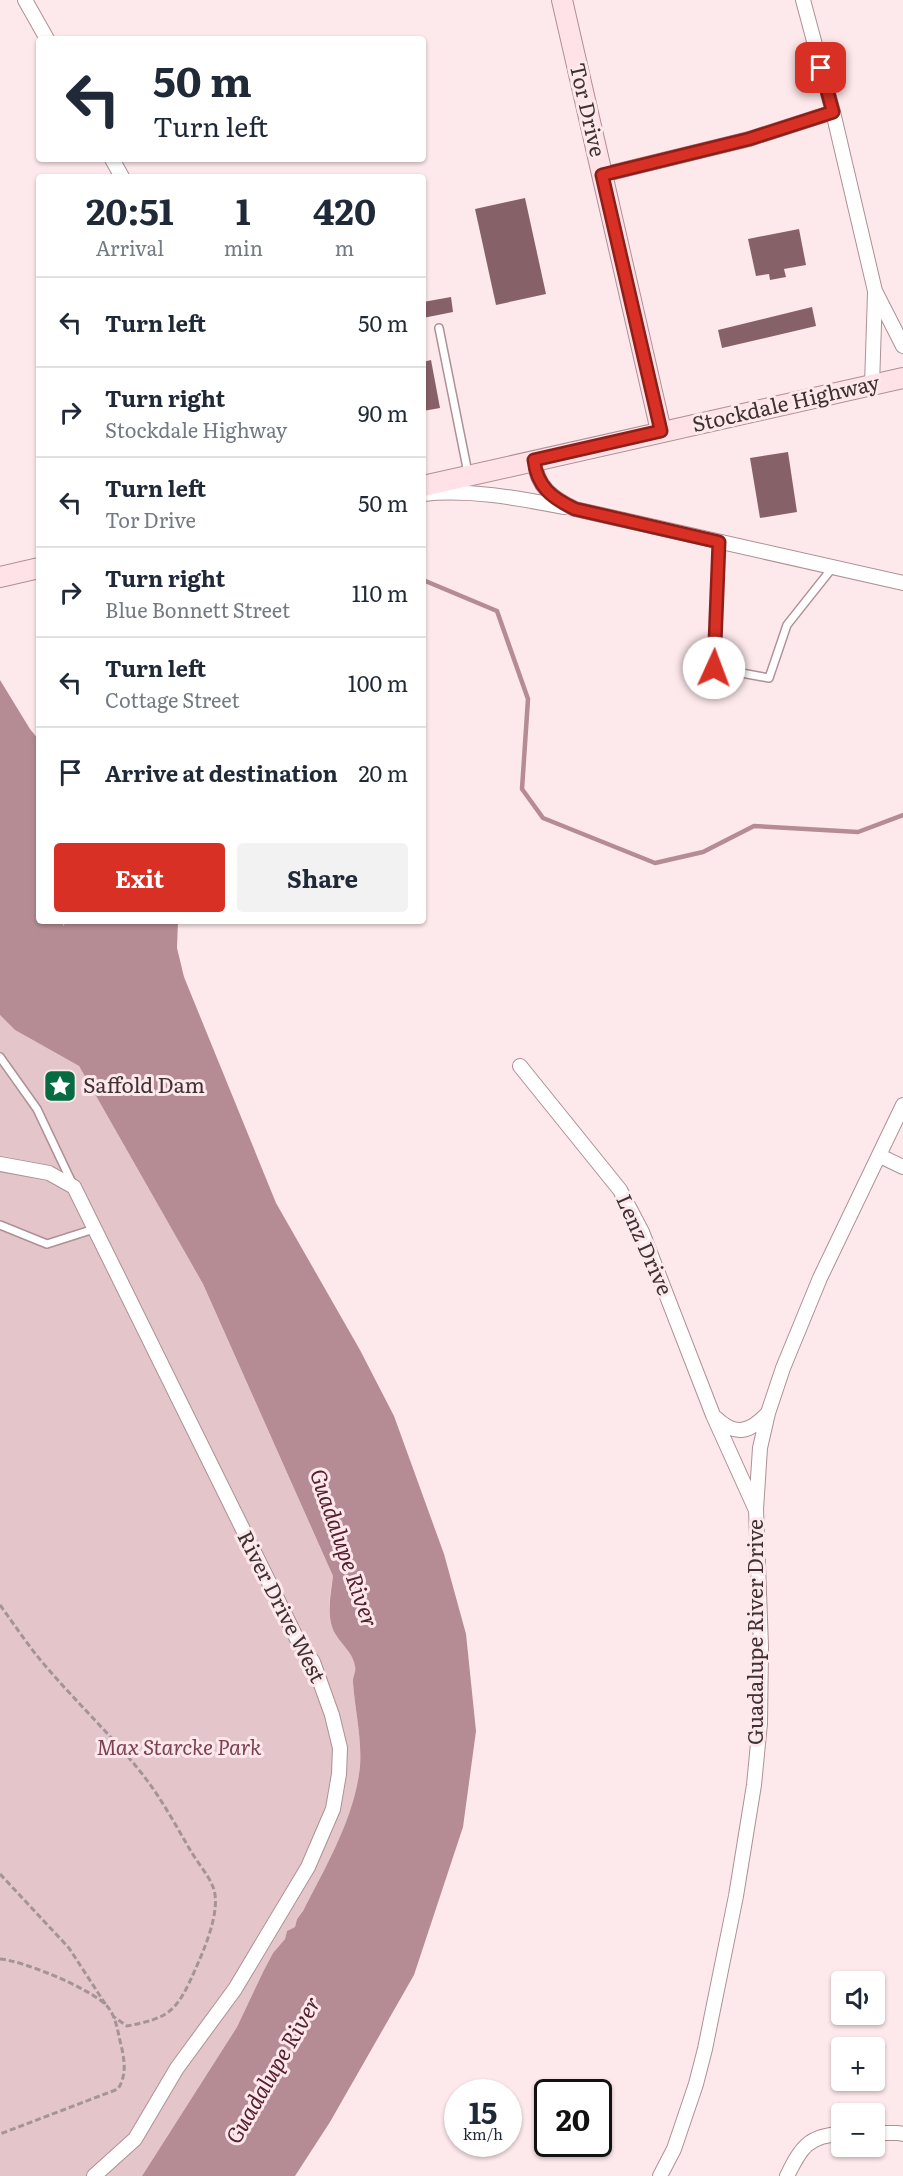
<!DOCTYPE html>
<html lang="en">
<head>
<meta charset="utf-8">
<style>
	:root { --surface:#fff; --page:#f2f2f3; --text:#1f2937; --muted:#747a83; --line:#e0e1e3; --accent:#d93025 }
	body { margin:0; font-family:Literata,serif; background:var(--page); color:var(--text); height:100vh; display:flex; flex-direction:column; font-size:22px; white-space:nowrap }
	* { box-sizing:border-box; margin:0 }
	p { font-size:20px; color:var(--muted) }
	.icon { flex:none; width:33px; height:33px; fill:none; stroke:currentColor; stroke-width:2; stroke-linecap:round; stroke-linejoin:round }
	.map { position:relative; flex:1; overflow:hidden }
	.panel { position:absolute; left:36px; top:174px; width:390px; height:750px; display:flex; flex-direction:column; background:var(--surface); border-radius:6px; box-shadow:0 2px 4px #0004 }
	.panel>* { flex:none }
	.guide { position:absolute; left:36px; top:36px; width:390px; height:126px; border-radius:6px; box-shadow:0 2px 4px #0004; background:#fff; color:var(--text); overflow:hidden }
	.tools { position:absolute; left:831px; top:1971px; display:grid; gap:12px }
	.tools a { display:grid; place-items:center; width:54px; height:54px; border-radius:6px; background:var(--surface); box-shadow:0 2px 4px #0004; font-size:30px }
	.speed { position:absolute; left:444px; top:2079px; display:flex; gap:12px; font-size:30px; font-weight:700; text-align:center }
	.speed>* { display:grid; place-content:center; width:78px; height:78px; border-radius:50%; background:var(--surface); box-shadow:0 2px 4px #0004; line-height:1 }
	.speed small { font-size:15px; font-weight:400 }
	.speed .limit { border:3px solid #111; border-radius:9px; background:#fff; color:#111 }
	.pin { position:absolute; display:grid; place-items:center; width:51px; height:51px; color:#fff; margin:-26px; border-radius:12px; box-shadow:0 3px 9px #0006 }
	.me { position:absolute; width:66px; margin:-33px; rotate:2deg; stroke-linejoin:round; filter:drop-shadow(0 0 4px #0008) }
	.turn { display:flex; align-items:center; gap:21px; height:126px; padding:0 18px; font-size:27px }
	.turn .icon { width:78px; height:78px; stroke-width:2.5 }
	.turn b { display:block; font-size:42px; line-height:51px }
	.eta { display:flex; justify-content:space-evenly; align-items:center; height:102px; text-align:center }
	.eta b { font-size:36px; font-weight:700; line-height:42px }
	.button { display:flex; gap:12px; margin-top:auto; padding:12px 18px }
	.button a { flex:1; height:69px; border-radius:6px; background:var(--accent); color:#fff; font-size:24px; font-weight:700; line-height:69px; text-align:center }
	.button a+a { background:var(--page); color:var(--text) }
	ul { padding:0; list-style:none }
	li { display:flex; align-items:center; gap:18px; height:90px; padding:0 18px; border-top:2px solid var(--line) }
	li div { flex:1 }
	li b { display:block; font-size:22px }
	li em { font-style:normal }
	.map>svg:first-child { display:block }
	.green { fill:#e4c5ca }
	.water { fill:#b58c93 }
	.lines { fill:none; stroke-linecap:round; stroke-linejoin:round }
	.stream { stroke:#b58c93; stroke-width:4.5 }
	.building { fill:#876168 }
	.lane-casing { stroke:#ae9095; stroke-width:10 }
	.street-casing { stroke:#ae9095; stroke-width:16 }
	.secondary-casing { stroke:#ae9095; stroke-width:22 }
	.path { stroke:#a59496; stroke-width:3; stroke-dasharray:6 3; stroke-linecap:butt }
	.lane { stroke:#fff; stroke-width:7 }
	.street { stroke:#fff; stroke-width:14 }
	.secondary { stroke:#fee2e8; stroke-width:20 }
	.route-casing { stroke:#8d1f18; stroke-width:15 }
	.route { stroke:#d93025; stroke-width:10 }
	.labels { text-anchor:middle; stroke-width:6; stroke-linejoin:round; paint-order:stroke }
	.street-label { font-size:21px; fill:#3e3133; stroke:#fde8eb }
	.poi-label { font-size:21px; fill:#3e3133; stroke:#fde8eb; text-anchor:start }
	.park-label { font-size:21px; font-style:italic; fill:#7c434f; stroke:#fde8eb }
	.water-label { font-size:22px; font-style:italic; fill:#56202d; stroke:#fde8eb }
</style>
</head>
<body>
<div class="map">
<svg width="903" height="2176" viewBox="0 0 903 2176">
	<rect width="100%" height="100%" fill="#fde8eb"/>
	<!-- green -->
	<path class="green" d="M0,1015L15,1030L79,1066L203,1284L333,1576C330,1594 325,1618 336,1635C342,1645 353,1653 356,1666C357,1671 352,1677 353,1683C355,1710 362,1739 360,1766C355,1818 326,1866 303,1911L297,1919L295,1927L287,1931L285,1939L273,1953L263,1972L237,2027L142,2176H0Z"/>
	<!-- water -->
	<path class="water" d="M0,680L30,729L39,740V921H64L63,926L67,921H178L177,948L184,977L276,1203L360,1350L394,1416L444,1554L466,1634L476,1731L463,1827L414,1975L330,2122L295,2176H142L237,2027L263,1972L273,1953L285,1939L287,1931L295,1927L297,1919L303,1911C326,1866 355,1817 360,1766C362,1739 355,1710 353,1683C352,1677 357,1671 355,1666C353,1653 342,1645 336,1635C325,1618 331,1594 333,1576L203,1284L79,1066L15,1030L0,1015Z"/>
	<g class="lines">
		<!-- stream -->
		<path class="stream" d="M423,580L497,611L528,699L522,789L543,818L655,863L703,852L754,826L858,832L903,815"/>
	</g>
	<!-- building -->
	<path class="building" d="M525,198L546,294L496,305L475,209Z
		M799,229L806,265L784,269L786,277L770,280L769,274L756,276L748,239Z
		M451,297L453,312L423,318V302Z
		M812,307L816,326L722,348L718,330Z
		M431,360L440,408L423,411V362Z
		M788,452L797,512L760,518L750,458Z"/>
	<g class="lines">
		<defs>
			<path id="lane" d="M439,328L468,473
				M719,541L714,668L769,678L787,625L833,567
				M0,1057L37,1109L73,1185
				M0,1225L47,1244L94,1229"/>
			<path id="street" d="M25,0L47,39
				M803,0L833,112L875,291L903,346
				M112,159L122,177
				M602,175L749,139L833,112
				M872,385L875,293
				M534,460C537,487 552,498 575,509L903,583
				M423,494C471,489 517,498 564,507
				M520,1066L620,1190L642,1232L713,1415L755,1508
				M880,1156L903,1167
				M0,1164L49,1173L74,1187L297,1639L313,1662L332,1715L340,1748L339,1774L333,1809L308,1867L235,1989L177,2068L135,2139L94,2176
				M716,1418C736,1437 750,1432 768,1413
				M874,2133H898L903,2134
				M660,2176L674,2149L696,2084L705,2049L736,1896L754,1785L760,1723L761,1647L756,1509L760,1448L768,1413L783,1368L820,1278L903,1105
				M787,2176C801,2148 808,2135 842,2134"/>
			<path id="secondary" d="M562,0L661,431
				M423,486L903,378
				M0,577L39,568"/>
		</defs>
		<!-- lane casing -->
		<use href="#lane" class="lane-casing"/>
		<!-- street casing -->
		<use href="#street" class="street-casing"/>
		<!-- secondary casing -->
		<use href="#secondary" class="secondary-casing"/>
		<!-- path -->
		<path class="path" d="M0,1605C16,1627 31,1650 49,1670C80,1706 114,1738 143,1775C161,1798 175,1824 189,1848C196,1861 208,1874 213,1887C222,1909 204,1950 195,1970C177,2011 170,2018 127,2026L114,2017
			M0,1874L69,1948L106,2005
			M0,1959C24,1961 89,1988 106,2005C117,2016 118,2035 122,2049C125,2064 126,2076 118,2089L0,2134"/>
		<!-- lane -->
		<use href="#lane" class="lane"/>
		<!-- street -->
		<use href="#street" class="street"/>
		<!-- secondary -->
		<use href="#secondary" class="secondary"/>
	</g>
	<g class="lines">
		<defs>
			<path id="route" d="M714,668L719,542L575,509C552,498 537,487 534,460L661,431L602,175L749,139L833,112L821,68"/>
		</defs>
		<!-- route casing -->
		<use href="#route" class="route-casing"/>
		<!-- route -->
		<use href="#route" class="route"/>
	</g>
	<!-- icons -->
	<defs>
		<symbol id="sight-square" viewBox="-11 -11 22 22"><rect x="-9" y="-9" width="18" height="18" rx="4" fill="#076b41" stroke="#fde8eb"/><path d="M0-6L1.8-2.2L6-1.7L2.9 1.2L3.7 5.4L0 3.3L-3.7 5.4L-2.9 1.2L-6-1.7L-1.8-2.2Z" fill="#fff"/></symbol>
	</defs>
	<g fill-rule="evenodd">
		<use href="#sight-square" x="41" y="1067" width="38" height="38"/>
	</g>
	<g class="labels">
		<!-- street labels -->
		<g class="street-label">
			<text transform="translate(587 110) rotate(77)" y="7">Tor Drive</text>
			<text transform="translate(786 404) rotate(-13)" y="7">Stockdale Highway</text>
			<text transform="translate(644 1245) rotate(66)" y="7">Lenz Drive</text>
			<text transform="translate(281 1607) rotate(63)" y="7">River Drive West</text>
			<text transform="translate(756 1632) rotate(-90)" y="7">Guadalupe River Drive</text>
		</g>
		<!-- poi labels -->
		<g class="poi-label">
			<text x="83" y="1093">Saffold Dam</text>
		</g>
		<!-- park labels -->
		<g class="park-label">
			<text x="179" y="1755">Max Starcke Park</text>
		</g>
		<!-- water labels -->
		<g class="water-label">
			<text transform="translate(344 1548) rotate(71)" y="8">Guadalupe River</text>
			<text transform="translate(273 2070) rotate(-60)" y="8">Guadalupe River</text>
		</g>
	</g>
</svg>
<div class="tools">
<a><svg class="icon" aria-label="sound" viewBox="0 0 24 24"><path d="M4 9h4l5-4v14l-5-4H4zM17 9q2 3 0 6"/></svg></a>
<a>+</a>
<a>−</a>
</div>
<div class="speed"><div>15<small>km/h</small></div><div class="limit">20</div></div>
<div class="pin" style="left:821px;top:68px;background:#d93025"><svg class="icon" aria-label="arrive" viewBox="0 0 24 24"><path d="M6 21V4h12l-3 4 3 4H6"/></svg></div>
<svg class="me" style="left:714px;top:668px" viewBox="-20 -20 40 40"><circle r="19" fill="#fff"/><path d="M0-13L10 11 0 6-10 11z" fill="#d93025"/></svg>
<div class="guide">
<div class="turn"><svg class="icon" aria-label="left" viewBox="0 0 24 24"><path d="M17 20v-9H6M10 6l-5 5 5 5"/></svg><div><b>50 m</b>Turn left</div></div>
</div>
<section class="panel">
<div class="eta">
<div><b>20:51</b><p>Arrival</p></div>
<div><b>1</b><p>min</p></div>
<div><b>420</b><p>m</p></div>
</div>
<ul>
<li><svg class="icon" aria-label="left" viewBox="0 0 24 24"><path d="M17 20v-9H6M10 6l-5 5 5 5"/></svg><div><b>Turn left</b></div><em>50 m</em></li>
<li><svg class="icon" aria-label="right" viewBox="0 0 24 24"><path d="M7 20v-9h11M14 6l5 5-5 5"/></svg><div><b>Turn right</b><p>Stockdale Highway</p></div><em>90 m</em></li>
<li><svg class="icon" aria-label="left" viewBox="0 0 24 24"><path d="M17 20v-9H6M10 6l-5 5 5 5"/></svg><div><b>Turn left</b><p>Tor Drive</p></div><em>50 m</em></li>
<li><svg class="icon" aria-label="right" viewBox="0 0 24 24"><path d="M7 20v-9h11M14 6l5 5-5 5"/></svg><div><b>Turn right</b><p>Blue Bonnett Street</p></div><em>110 m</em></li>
<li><svg class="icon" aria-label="left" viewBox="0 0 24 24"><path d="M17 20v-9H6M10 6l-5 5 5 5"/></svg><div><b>Turn left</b><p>Cottage Street</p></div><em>100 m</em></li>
<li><svg class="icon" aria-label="arrive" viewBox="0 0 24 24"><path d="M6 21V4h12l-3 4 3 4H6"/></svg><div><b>Arrive at destination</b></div><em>20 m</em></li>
</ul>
<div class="button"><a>Exit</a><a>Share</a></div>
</section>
</div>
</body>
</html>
